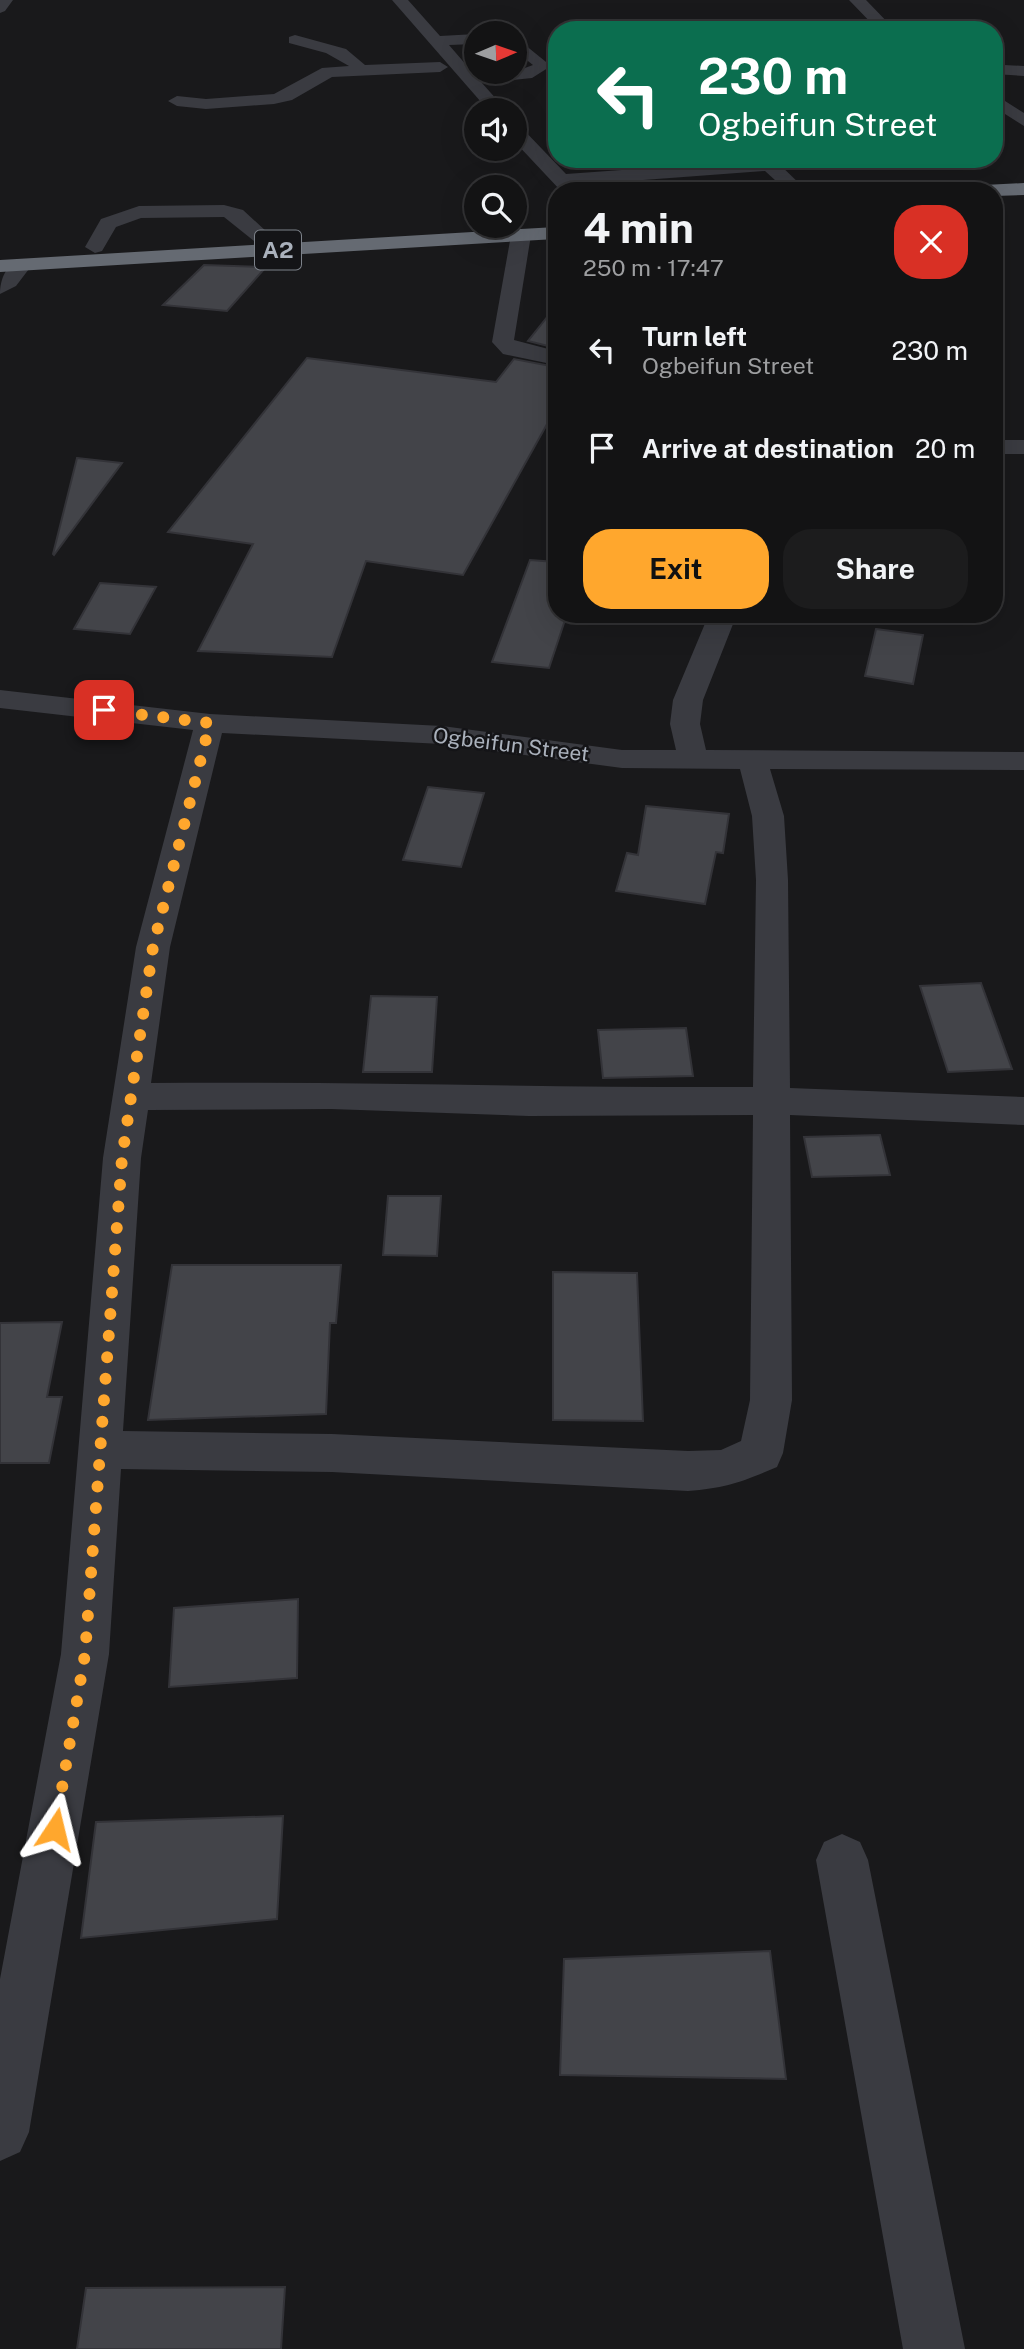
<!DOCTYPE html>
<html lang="en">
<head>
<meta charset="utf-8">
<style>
	:root { --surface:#131314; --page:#1c1c1d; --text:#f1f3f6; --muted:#9d9ea0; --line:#323234; --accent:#ffa72d }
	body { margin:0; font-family:"Public Sans",sans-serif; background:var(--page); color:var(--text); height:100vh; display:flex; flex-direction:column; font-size:26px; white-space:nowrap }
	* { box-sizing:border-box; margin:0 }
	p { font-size:23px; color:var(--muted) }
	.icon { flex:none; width:38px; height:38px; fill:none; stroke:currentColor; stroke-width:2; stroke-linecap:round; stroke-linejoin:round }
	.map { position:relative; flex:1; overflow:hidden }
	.panel { position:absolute; left:548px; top:182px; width:455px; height:441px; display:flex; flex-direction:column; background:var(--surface); border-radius:28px; box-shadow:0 7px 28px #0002,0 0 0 2px var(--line) }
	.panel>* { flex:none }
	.banner { position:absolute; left:548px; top:21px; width:455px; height:147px; border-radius:28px; box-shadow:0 7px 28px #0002,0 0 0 2px var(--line); background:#0b6e4f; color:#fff; overflow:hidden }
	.needle { width:46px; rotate:88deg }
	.tools { position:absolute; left:464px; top:21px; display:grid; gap:14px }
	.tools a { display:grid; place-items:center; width:63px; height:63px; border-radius:50%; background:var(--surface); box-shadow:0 7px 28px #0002,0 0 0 2px var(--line); font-size:35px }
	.pin { position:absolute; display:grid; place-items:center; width:60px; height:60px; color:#fff; margin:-30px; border-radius:14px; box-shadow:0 4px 10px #0006 }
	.me { position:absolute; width:77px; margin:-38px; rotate:10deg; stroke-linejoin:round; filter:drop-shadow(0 0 5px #0008) }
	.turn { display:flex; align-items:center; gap:24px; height:147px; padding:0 35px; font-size:32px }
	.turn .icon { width:91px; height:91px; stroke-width:2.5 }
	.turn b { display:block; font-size:49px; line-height:60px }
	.round { display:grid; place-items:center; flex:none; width:74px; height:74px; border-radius:28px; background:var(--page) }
	.overview { display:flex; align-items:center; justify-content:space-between; height:119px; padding:0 35px }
	h1 { font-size:42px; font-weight:700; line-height:52px }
	.primary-button { display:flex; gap:14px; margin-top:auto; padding:14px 35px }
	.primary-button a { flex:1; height:80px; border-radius:28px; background:var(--accent); color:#111; font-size:28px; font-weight:700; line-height:80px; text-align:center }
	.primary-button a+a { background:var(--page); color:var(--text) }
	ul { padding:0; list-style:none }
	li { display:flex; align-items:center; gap:21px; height:98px; padding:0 35px }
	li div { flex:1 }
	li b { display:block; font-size:26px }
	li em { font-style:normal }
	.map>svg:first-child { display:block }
	.building { fill:#434449; stroke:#333338; stroke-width:2 }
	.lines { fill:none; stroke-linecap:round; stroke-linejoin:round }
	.minor { fill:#3a3b41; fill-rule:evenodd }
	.highway { fill:#656a72; fill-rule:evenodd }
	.route { stroke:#ffa72d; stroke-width:12; stroke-dasharray:0 21.6 }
	.labels { text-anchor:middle; stroke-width:5; stroke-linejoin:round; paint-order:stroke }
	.far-street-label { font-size:21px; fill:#aab1bc; stroke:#141417 }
	.shield { fill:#141417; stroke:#7d828a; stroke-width:2 }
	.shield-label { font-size:23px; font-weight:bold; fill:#aab1bc }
</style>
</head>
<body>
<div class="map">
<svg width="1024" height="2349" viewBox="0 0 1024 2349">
	<rect width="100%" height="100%" fill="#19191b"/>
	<!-- building -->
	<path class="building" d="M204,265L266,267L227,311L163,305Z
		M556,306V348L528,341Z
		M307,358L496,382L514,359L556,367V408L463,575L366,561L332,657L198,651L253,544L168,532Z
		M77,458L122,463L54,555L53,554Z
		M530,560L556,562V614H567L549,668L492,662Z
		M100,583L156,587L130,634L74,629Z
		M876,629L923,635L913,684L865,676Z
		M428,787L484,793L461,867L403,860Z
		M646,806L729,814L723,853L716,852L705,904L616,891L627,853L638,855Z
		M981,983L1012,1069L948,1072L920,986Z
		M371,996L437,997L432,1072H363Z
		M686,1028L693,1076L603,1078L598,1030Z
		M880,1135L890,1175L812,1177L804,1137Z
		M388,1196H441L437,1256L383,1255Z
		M172,1265H341L336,1323H330L326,1414L148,1420Z
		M553,1272L637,1273L643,1421L553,1420Z
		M62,1322L47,1397H62L49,1463H0V1323Z
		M298,1599L297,1678L169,1687L174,1608Z
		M283,1816L277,1919L81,1938L96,1822Z
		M770,1951L786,2079L560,2075L564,1959Z
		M285,2287L281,2349H77L86,2288Z"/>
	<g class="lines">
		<!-- minor -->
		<path class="minor" d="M0,0H13L5,11L0,13Z
			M392,0H408L440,36L476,34V44L449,45L474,74L514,72L533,65L514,50V36L551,66L532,78L482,83L506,110H488Z
			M849,0H866L895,30H878Z
			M295,35L346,49L365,65L440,62L448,67L440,72L332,77L292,100L274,104L206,109L177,106L168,101L177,96L206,99L274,94L322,68L349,66L326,53L289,43V37Z
			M994,61L1004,65L1024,66V76L994,74Z
			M994,94L1024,113V126L994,107Z
			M514,125L520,126L566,174L774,159L807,191H787L765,171L576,185L581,191H561L514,141Z
			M224,205L243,210L268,233L271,237L268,241H254L224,217L141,218L116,227L102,251L95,253L85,247L101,219L139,206Z
			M521,229L531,235L514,340L556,351V365L503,354L492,342L511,235Z
			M22,259L32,265L16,286L0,294C0,280 6,263 22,259Z
			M994,440H1024V454H994Z
			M709,614H737L703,700L700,724L706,750L1024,752V770L770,769L784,816L788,880L790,1088L1024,1097V1125L790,1115L792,1400L783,1453L777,1467C742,1482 726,1488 688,1491L332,1472L121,1469L109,1654L29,2132L20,2152L0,2161V1979L61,1654L103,1158L136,947L193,730L0,708V690L210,714L442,726L622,750H676L670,724L673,700ZM222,733L442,744L622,768L740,769L752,816L756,880L753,1087C552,1088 352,1081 151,1083L170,947ZM331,1109L529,1116L753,1115L750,1400L741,1441L721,1450L688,1451L332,1434L123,1431L141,1158L148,1110Z
			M842,1834L860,1842L868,1860L965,2349H903L816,1860L824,1842Z"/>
		<!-- highway -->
		<path class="highway" d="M1024,183V195L994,196V191H975L984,185Z
			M556,227V239L0,272V260Z"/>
	</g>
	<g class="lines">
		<!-- route -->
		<path class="route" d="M55,1829L85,1654L122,1158L153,947L210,723L104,710"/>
	</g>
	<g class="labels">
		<!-- far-street labels -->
		<g class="far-street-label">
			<text transform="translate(511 745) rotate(7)" y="7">Ogbeifun Street</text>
		</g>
		<!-- shield labels -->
		<rect class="shield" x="255" y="230.5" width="46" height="39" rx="5"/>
		<g class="shield-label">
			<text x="278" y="258">A2</text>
		</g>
	</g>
</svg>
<div class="tools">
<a><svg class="needle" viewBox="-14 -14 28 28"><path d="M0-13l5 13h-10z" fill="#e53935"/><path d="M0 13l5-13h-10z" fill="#9d9ea0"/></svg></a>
<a><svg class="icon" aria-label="sound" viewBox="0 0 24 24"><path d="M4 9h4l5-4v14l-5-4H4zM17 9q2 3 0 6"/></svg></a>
<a><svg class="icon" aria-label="search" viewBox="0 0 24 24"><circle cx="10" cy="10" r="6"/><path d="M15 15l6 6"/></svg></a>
</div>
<div class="pin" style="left:104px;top:710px;background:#d93025"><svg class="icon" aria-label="arrive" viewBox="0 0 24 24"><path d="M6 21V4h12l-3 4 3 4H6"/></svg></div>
<svg class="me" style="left:55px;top:1829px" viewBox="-20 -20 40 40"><path d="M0-17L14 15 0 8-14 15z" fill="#ffa72d" stroke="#fff" stroke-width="4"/></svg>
<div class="banner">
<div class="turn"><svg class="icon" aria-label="left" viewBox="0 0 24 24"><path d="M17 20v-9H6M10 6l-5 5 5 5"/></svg><div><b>230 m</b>Ogbeifun Street</div></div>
</div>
<section class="panel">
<div class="overview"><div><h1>4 min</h1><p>250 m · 17:47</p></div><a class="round" style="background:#d93025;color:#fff"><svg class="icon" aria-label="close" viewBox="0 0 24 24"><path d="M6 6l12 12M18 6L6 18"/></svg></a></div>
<ul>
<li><svg class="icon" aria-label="left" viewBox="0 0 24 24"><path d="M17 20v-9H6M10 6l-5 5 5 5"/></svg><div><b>Turn left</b><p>Ogbeifun Street</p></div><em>230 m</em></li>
<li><svg class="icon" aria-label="arrive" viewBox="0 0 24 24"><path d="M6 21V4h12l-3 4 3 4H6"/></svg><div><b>Arrive at destination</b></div><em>20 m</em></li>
</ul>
<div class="primary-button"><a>Exit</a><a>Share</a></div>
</section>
</div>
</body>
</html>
